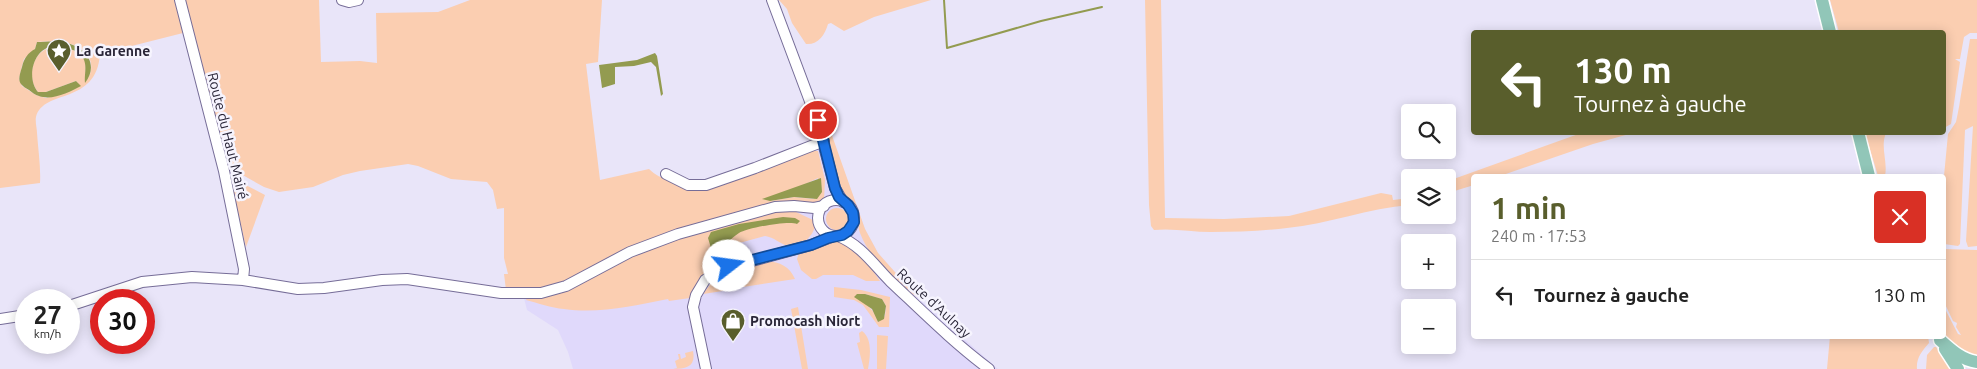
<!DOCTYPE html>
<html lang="fr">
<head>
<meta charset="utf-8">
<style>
	:root { --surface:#fff; --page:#f6f6f6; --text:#222; --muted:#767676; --line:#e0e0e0; --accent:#595e2c }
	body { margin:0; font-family:Ubuntu,sans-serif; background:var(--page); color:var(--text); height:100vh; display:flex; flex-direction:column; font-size:19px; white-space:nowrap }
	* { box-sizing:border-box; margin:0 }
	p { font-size:16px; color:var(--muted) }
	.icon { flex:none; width:28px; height:28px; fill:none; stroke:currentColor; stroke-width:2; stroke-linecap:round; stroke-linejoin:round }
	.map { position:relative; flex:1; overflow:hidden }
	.panel { position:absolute; left:1471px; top:174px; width:475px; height:165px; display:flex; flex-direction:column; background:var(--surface); border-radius:5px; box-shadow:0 2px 12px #0003 }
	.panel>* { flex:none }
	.banner { position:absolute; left:1471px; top:30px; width:475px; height:105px; border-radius:5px; box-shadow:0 2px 12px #0003; background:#595e2c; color:#fff; overflow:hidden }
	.buttons { position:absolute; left:1401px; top:104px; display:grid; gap:10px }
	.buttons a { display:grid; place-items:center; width:55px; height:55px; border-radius:5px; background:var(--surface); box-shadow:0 2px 12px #0003; font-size:25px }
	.speed { position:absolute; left:15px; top:289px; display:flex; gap:10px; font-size:25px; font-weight:700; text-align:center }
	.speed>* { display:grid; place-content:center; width:65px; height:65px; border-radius:50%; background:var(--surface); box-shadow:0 2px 12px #0003; line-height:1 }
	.speed small { font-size:12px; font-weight:400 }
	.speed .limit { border:8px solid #d22; background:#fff; color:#111 }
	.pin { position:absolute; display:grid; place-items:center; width:42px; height:42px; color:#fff; margin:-21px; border:2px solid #fff; border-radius:50%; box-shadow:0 1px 5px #0007 }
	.me { position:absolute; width:55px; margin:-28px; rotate:75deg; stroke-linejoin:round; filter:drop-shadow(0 0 4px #0008) }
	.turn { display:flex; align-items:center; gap:18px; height:105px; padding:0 20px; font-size:22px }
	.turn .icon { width:65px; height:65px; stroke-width:2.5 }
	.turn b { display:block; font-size:35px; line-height:42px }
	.round { display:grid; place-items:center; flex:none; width:52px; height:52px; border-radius:5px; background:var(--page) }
	.overview { display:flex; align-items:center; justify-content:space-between; height:85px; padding:0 20px }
	h1 { font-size:30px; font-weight:600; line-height:38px; color:var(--accent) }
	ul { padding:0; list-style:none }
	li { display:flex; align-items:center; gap:15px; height:70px; padding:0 20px; border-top:1px solid var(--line) }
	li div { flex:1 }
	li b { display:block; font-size:19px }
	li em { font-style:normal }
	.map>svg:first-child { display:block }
	.built { fill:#e0d9fb }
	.green { fill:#fbceb1; fill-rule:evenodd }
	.water { fill:#939b50 }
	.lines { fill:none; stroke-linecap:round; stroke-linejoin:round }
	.stream { stroke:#939b50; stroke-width:2 }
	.minor-casing { stroke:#766d98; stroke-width:12 }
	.major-casing { stroke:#fff; stroke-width:15 }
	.minor { stroke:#fff; stroke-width:10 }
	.major { stroke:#91c6b8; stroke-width:12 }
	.route-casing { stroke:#114b97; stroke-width:12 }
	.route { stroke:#1a73e8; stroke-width:9 }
	.labels { text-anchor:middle; stroke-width:5; stroke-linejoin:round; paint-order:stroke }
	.poi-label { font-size:14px; font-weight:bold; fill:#292537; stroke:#f6f4fe; text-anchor:start }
	.street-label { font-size:14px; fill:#292537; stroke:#f6f4fe }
</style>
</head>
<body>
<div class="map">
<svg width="1977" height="369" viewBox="0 0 1977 369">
	<rect width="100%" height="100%" fill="#e9e5f9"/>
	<!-- built -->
	<path class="built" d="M835,146L865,229L878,253L918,298L998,369H573L568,352L558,330L527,310L524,298L504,274L514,275L810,151Z"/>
	<!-- green -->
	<path class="green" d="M0,0H175L183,33L100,54C96,106 44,88 36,117C35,121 37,129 37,133C38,149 41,167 40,183L0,188ZM37,42C53,41 88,40 91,64C92,70 90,77 85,82C85,75 87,65 84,59C81,52 74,50 67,49C62,47 57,46 52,47C32,51 26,78 38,92H46L76,81L80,86L68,92L46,98L36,95L22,86L19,79L22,66L24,59L35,49Z
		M185,0H319L321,62L360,61L377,63L376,13L438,12L470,0H602L598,62L586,64L600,180L649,169C656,176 661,177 670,181C686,188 691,192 709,189L810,151H818L825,180L824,200L817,204L765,206L541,290H506L504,274H508L504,258V208L497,209L493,190L487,182L451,179L418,166L408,164L360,171L343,175L313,187L279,192L264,187L239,173L231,167L227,160ZM818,178L814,199L794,197L770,201Z
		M779,0H931L874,17L844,31L831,23L828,24C825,35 818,45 806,44L792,23L787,9Z
		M1145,0H1161L1165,218L1224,219L1289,216L1381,193L1392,195L1393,200L1410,198V205C1369,208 1328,224 1287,228C1262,231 1236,232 1211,232C1192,232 1173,228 1154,230L1151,226L1149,205Z
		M1830,0H1977V33H1970L1964,37L1960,59H1955L1960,62L1951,124L1944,128V32H1839Z
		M1970,39H1977V246L1968,247L1966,241L1973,126L1965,130L1960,244L1958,246L1944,244V176L1948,134L1956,122L1959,107Z
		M826,123L829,127L865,229L878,253L918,298C896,281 870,260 860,233C857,225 860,217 856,208C852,200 844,198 841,191C832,171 829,146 823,125Z
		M1584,132L1633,133L1593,144L1500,176H1474V185L1448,193V181Z
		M1865,133H1886C1880,147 1888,161 1885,176H1878Z
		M230,177L265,195L246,247L244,239Z
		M826 219a11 11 0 1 1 22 0a11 11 0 1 1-22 0Z
		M786,210L796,212L813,220L815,226C813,237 800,248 788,246C780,244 774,237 765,236L732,245L720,264L704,276L690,298L669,301L668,299C634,306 598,314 564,309C551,308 538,303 526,300L527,298L638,251L773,211Z
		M834,240L846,242L869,265L880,281H866L853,275H823L816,279H812L801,270L797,259L799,253Z
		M1944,249L1977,250V356L1963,351L1944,335V307L1958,334L1961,335L1956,327L1957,323L1953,321L1944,302Z
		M761,262C776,260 789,265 795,279L743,287L741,270L759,265Z
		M725,274L729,290L703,294L712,282Z
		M834,287L861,290L890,297L889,327H879L863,305L854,300L834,297ZM857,294H865L882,299L886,306L885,316L878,322C875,309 864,304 857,294Z
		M798,307L808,369H802L791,309Z
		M862,331C873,339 870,357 868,369H864L857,343L860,342L859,333Z
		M877,335L888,336L886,369H877Z
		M1830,336H1928L1929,343C1922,351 1916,358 1917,369H1827Z
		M1934,347H1936L1951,369H1926L1927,355Z
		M693,351C696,366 687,369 673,369L677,368L675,361L679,359L678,354H680L681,359L686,357L685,353Z"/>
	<!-- water -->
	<path class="water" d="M37,42C44,42 53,41 61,42C82,44 101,62 85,83C84,76 87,67 84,60C82,54 75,50 69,49C65,48 59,46 54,46C33,48 26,78 38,92H46L76,81L81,86C70,92 52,101 39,96C35,95 32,92 29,90C17,83 18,80 22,67C24,58 28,53 35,49Z
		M655,53L657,56L663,94L661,96L656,67L651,62L634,66L615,67V84L602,88L599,65L637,60Z
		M821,178L822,192L817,199L794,197L770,201L762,199Z
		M783,217L795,218L800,221L797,224C789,220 747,228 739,233C729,239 724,248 716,256H711L710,253L711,248L708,238L711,232L739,224Z
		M857,294H865L882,299L886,306L884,319L878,322L872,309L854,297Z"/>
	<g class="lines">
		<!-- stream -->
		<path class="stream" d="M944,0L947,48L1041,21L1102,7"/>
		<defs>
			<path id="minor" d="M180,0L224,171L244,269L243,280
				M342,0L349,2L358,0
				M772,0L817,120L835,188L843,202
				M666,174L688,185H706L755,168L824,141
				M818 218a18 18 0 1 1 36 0a18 18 0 1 1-36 0Z
				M838,236C861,245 874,265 890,281C922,311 954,343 989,369
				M69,306L142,282L192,277L243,280L298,289L324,288L382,280L407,279L501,293H541L566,286L630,252L678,234L775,207L794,206L814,208L824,206
				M0,319L26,315
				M706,369L693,307L696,295L705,280L722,269L811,245L834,236"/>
			<path id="major" d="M1822,0L1830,32
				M1858,132L1869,176
				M1940,340C1951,350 1962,360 1977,362
				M1945,349L1958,369"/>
		</defs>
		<!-- minor casing -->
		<use href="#minor" class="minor-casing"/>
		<!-- major casing -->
		<use href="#major" class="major-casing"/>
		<!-- minor -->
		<use href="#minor" class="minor"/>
		<!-- major -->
		<use href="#major" class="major"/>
	</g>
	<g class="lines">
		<defs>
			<path id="route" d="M729,266L811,245L828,238L842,235L848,231L854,222L853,213L848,205L839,197L835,188L818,120"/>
		</defs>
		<!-- route casing -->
		<use href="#route" class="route-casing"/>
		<!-- route -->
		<use href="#route" class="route"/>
	</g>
	<!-- icons -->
	<defs>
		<symbol id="sight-pin" viewBox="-11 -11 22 30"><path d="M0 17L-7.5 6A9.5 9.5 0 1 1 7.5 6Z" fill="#595e2c" stroke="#f6f4fe"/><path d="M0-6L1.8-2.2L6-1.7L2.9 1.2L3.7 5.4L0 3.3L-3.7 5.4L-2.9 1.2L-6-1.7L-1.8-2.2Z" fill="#fff"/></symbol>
		<symbol id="shop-pin" viewBox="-11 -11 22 30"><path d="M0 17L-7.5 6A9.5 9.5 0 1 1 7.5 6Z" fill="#595e2c" stroke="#f6f4fe"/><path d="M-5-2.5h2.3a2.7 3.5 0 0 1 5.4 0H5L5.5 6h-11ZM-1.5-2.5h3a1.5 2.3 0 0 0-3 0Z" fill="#fff"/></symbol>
	</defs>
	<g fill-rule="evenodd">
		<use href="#sight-pin" x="45" y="37" width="28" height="38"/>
		<use href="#shop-pin" x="719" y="307" width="28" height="38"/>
	</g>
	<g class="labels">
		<!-- poi labels -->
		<g class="poi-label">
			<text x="76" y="56">La Garenne</text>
			<text x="750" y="326">Promocash Niort</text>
		</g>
		<!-- street labels -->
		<g class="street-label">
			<text transform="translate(228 136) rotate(76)" y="5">Route du Haut Mairé</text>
			<text transform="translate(934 303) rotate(43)" y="5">Route d'Aulnay</text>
		</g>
	</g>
</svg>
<div class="buttons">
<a><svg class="icon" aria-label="search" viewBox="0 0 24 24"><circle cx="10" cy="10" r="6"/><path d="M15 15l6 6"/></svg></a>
<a><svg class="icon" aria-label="layers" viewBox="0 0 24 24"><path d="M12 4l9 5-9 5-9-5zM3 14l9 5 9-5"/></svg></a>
<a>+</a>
<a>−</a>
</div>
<div class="speed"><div>27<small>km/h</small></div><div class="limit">30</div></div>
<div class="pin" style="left:818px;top:120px;background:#d93025"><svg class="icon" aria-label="arrive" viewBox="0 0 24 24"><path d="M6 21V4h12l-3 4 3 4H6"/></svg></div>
<svg class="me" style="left:729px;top:266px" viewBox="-20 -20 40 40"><circle r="19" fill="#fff"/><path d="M0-13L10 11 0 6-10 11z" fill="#1a73e8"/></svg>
<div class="banner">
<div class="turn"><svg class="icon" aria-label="left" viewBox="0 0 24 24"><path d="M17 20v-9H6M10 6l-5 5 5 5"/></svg><div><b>130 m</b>Tournez à gauche</div></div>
</div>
<section class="panel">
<div class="overview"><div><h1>1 min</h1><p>240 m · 17:53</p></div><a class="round" style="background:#d93025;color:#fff"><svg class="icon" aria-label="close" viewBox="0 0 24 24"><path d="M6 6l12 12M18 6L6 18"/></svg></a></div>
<ul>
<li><svg class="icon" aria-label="left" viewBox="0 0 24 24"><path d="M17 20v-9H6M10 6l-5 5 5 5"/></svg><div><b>Tournez à gauche</b></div><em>130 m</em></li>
</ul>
</section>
</div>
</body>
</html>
